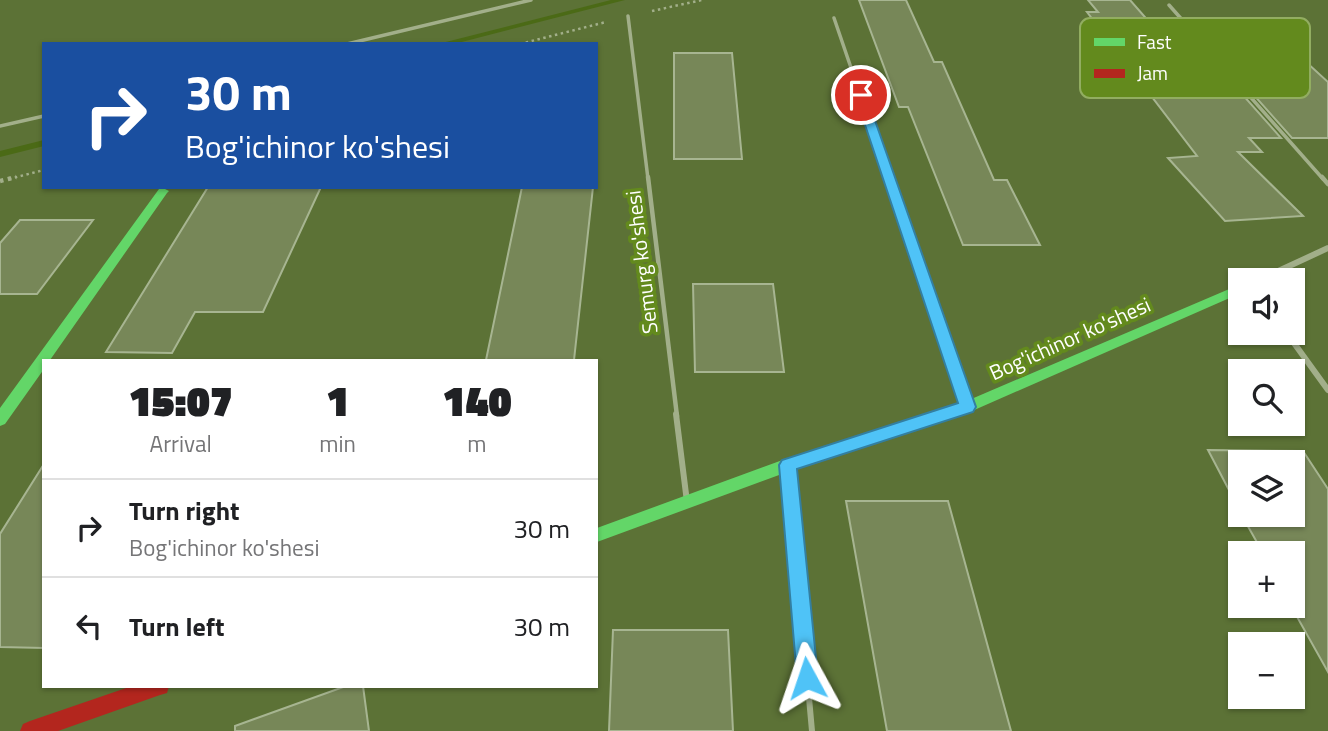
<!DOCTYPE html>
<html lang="en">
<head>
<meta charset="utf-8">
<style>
	:root { --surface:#fff; --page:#f2f2f2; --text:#202124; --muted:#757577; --line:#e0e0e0 }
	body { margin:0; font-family:"Titillium Web",sans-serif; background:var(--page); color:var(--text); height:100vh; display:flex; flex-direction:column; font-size:26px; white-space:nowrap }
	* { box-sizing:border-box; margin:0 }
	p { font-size:23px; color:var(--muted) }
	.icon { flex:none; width:38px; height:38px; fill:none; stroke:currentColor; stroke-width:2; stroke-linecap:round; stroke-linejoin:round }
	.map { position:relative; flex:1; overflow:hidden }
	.drawer { position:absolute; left:42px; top:359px; width:556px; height:329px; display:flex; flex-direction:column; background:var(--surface); border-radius:0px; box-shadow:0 2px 5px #0004 }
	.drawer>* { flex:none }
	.guide { position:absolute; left:42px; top:42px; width:556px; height:147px; border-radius:0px; box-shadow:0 2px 5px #0004; background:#1a4fa0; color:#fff; overflow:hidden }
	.buttons { position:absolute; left:1228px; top:268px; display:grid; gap:14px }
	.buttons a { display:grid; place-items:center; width:77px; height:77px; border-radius:0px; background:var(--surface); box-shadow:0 2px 5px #0004; font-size:35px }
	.pin { position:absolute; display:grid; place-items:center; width:60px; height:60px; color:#fff; margin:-30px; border:4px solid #fff; border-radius:50%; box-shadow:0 2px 7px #0007 }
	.me { position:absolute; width:77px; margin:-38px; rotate:355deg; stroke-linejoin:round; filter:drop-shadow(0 0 5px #0008) }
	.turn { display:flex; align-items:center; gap:24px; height:147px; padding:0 28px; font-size:32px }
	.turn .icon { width:91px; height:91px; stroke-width:2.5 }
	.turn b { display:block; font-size:49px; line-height:60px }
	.eta { display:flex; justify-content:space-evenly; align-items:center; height:119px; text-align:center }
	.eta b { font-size:42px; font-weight:800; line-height:49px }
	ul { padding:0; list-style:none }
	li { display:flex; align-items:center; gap:21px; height:98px; padding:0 28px; border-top:2px solid var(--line) }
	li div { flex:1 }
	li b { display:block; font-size:26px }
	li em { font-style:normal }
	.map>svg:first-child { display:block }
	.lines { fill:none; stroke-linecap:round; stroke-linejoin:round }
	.stream { fill:#4b6a16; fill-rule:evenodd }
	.building { fill:#778758; stroke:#a7b591; stroke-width:2 }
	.path-far1 { stroke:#a2af8a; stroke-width:2.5; stroke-dasharray:2.5 3.5; stroke-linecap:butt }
	.path { stroke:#a2af8a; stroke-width:4.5; stroke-dasharray:3.5 4.5; stroke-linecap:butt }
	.lane-far2 { stroke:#a2af8a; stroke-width:3.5 }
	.lane-far1 { stroke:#a2af8a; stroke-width:4.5 }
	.lane { stroke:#a2af8a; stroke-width:6 }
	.street { stroke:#a2af8a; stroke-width:6 }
	.fast { fill:#63d668; fill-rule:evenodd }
	.jam { fill:#b3261e; fill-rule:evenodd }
	.route { fill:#4fc3f7; stroke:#337fa1; stroke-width:2 }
	.labels { text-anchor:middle; stroke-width:7; stroke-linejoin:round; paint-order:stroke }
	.street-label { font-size:21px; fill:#fff; stroke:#638a1d }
	.key { fill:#638a1d; stroke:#92ad61; stroke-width:2 }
	.key-label { font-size:19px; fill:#fff }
</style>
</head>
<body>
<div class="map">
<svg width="1328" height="731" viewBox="0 0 1328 731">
	<rect width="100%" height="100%" fill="#5c7236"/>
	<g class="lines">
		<!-- stream -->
		<path class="stream" d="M611,0H625L454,44H438Z
			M44,140V146L0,157V151Z"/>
	</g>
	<!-- building -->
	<path class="building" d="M859,0H906L934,62H942L994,180H1007L1040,245H963L908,107H899Z
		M1088,0H1130L1165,40H1194L1281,138H1249L1262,152H1238L1303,216L1225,221L1168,158L1197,156L1087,12H1098Z
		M1205,40H1282L1328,82V138H1292Z
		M674,53H732L742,159H674Z
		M208,187H321L263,312H195L172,353L106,352Z
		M522,187H593L574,360H486Z
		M20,220H93L37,294H0V243Z
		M693,284H773L784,372H695Z
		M1208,450L1303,451L1328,489V672L1291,606L1293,553H1263L1241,514H1293V462H1241V513Z
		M44,464V648L0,647V534Z
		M846,501H948L1011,731H887Z
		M613,630H728L733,731H609Z
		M346,686H363L369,731H235V726Z"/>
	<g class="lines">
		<!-- path-far1 -->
		<path class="path-far1" d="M652,11L702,0
			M520,44L606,22
			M9,179L44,170"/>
		<!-- path -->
		<path class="path" d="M0,181L16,177"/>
		<!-- lane-far2 -->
		<path class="lane-far2" d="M1169,5L1323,179
			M628,16L648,179
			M834,18L889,179
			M347,44L531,0
			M0,126L44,116"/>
		<!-- lane-far1 -->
		<path class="lane-far1" d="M648,177L677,416
			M889,177L967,405
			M1322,177L1328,184"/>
		<!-- lane -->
		<path class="lane" d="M676,414L687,502
			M788,465L812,731"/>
		<!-- street -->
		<path class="street" d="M1259,280L1328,248
			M1286,332L1328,390"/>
		<!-- fast -->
		<path class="fast" d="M163,188L169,191L167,193L50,360H44V369L5,424L0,426V408L159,189Z
			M1241,284V293L972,411L790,471L597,542V528L788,458L962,403Z"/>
		<!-- jam -->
		<path class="jam" d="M132,686H169L167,693L160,695L58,731H20L23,724L30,721Z"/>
	</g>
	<!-- route -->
	<path class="route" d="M861,92L866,95L976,407L973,412L797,469L818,678L815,685L807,689L800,685L797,678L779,465L782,460L958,403L855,95Z"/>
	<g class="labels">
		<!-- street labels -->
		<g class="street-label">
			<text transform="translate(642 262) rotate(-97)" y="7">Semurg ko'shesi</text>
			<text transform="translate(1070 339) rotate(-24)" y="7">Bog'ichinor ko'shesi</text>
		</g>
	</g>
	<!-- legend -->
	<rect x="1080" y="18" width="230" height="80" rx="10" class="key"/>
	<rect x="1094" y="38" width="31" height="8" fill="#63d668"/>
	<rect x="1094" y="69" width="31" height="9" fill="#b3261e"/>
	<g class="key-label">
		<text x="1137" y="49">Fast</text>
		<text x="1137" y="80">Jam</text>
	</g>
</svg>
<div class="buttons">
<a><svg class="icon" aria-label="sound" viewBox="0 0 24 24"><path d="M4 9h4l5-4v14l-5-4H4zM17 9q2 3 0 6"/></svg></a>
<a><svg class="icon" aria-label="search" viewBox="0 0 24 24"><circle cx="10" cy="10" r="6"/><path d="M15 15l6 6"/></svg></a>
<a><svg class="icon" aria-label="layers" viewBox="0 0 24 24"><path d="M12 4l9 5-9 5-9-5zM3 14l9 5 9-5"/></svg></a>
<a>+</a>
<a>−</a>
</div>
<div class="pin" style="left:861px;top:95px;background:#d93025"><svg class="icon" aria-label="arrive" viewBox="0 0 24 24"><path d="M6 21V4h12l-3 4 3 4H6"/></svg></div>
<svg class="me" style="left:807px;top:678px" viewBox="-20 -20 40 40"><path d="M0-17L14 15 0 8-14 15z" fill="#4fc3f7" stroke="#fff" stroke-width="4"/></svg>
<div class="guide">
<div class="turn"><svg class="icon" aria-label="right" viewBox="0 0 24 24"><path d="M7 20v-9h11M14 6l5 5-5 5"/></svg><div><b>30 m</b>Bog'ichinor ko'shesi</div></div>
</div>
<section class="drawer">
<div class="eta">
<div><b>15:07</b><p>Arrival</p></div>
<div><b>1</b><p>min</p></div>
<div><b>140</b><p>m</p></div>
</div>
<ul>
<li><svg class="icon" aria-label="right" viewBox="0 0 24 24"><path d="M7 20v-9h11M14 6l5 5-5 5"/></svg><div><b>Turn right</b><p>Bog'ichinor ko'shesi</p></div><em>30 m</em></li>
<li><svg class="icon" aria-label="left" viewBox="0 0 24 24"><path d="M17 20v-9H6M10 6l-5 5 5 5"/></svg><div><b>Turn left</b></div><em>30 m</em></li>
</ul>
</section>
</div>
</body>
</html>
